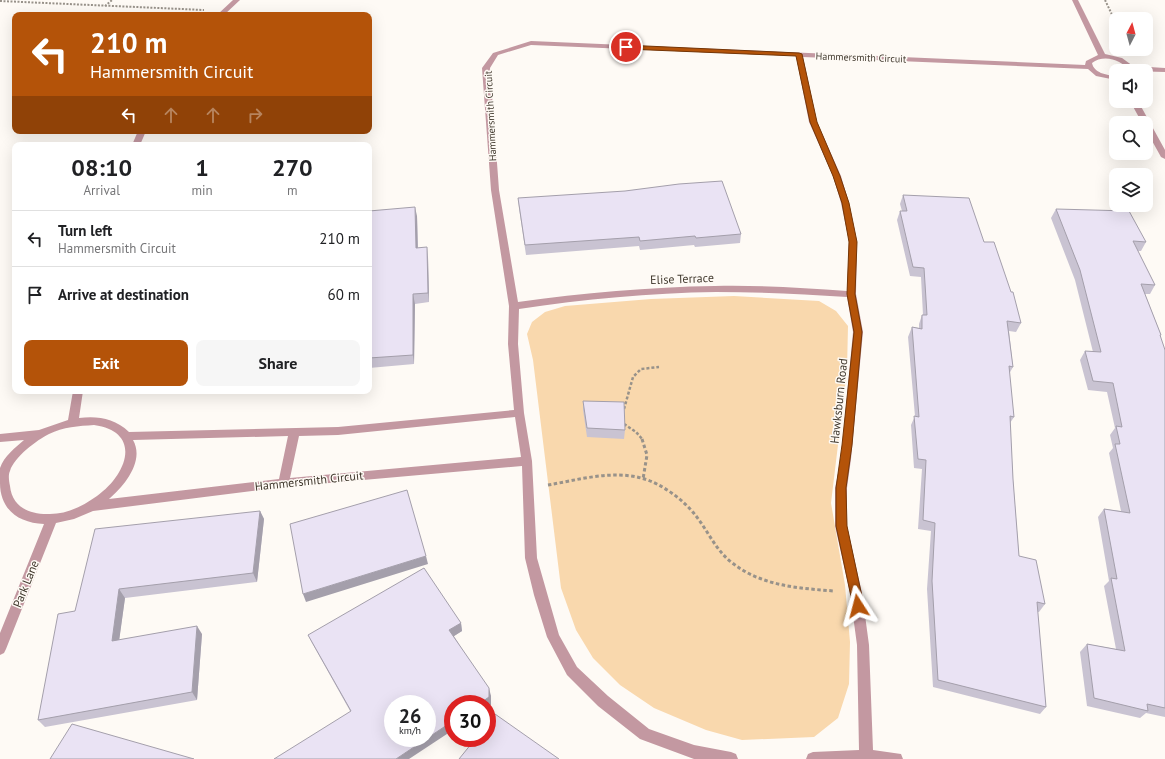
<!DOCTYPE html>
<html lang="en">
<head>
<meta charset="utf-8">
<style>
	:root { --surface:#fff; --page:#f6f6f6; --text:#202124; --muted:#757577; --line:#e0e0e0; --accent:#b45309 }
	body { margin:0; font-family:"PT Sans",sans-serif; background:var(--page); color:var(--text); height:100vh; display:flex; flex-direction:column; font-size:15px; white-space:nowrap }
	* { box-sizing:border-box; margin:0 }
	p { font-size:13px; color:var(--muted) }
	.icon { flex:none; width:22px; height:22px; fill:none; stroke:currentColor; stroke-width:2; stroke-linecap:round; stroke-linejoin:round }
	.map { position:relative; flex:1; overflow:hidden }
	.panel { position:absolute; left:12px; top:142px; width:360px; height:252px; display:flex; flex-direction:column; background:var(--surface); border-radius:8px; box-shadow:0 4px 16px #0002 }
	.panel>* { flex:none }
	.guide { position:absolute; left:12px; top:12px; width:360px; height:122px; border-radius:8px; box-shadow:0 4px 16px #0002; background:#b45309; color:#fff; overflow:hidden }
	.needle { width:26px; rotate:6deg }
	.tools { position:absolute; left:1109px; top:12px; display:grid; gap:8px }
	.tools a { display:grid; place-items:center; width:44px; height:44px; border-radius:8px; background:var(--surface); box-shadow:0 4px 16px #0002; font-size:20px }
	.speed { position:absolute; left:384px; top:695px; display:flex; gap:8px; font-size:20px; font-weight:700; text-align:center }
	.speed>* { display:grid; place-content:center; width:52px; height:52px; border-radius:50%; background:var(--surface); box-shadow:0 4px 16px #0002; line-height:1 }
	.speed small { font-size:10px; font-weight:400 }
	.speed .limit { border:6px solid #d22; background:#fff; color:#111 }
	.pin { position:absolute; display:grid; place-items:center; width:34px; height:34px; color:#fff; margin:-17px; border:2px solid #fff; border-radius:50%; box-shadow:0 1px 4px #0007 }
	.me { position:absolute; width:44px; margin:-22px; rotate:351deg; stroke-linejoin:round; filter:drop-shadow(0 0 3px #0008) }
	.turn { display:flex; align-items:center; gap:14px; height:84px; padding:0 12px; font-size:18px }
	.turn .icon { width:52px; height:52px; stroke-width:2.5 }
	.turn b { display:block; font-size:28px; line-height:34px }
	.lanes { display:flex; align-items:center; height:38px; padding:0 12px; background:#0003; justify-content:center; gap:20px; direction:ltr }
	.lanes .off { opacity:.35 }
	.eta { display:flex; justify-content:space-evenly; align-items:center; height:68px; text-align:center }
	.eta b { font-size:24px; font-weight:700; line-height:28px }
	.primary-button { display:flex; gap:8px; margin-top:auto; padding:8px 12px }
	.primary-button a { flex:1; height:46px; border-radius:8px; background:var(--accent); color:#fff; font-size:16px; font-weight:700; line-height:46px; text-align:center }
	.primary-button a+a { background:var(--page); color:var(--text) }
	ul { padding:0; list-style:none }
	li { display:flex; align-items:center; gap:12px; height:56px; padding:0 12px; border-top:1px solid var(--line) }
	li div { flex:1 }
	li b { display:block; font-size:15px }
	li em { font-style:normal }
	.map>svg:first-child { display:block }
	.green { fill:#f9d8ad }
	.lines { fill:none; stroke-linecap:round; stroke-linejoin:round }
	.path-far2 { stroke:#98928a; stroke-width:2; stroke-dasharray:2 1.5; stroke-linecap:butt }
	.path-far1 { stroke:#98928a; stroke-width:2.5; stroke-dasharray:3 2; stroke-linecap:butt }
	.path { stroke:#98928a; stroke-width:3; stroke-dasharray:3.5 2.5; stroke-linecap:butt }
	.minor { fill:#c398a1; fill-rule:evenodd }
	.wall { fill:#c9c3d2 }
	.shaded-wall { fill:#a49fab }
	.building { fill:#eae3f4; stroke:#a49fab; fill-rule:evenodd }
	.route { fill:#b45309; stroke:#753606 }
	.labels { text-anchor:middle; stroke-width:3; stroke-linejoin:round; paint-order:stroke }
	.far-street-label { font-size:10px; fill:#40382d; stroke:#fefaf5 }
	.street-label { font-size:12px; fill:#40382d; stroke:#fefaf5 }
</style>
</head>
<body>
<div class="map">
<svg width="1165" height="759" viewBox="0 0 1165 759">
	<rect width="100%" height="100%" fill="#fefaf5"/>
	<!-- green -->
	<path class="green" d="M734,296L819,301L836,311L848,326L847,370L831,503L845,585L850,642L849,684L838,718L814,737L742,740L706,730L654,708L620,685L593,658L576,630L561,588L533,360L527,334L532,322L545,312L565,306L651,299Z"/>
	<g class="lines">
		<!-- path-far2 -->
		<path class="path-far2" d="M1105,0L1116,23
			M0,1L204,10
			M105,6L112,0"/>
		<!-- path-far1 -->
		<path class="path-far1" d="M624,409L633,377L641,369L659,367
			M624,424L636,432L643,440"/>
		<!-- path -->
		<path class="path" d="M642,439L647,455L643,479
			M548,485C577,480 612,470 641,478C661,483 684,500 696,516C708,531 715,549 731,562C761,586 797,588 834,591"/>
		<!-- minor -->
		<path class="minor" d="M233,0H240L224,15H217Z
			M1072,0H1078L1105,54L1122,58L1133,66L1165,68V72L1129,71C1122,59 1103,54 1092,63C1094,73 1106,75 1116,76V80L1096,76L1088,69L803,57L817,122L841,176L849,203L857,241L856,294L863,332L851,459L847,488V526L862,593L869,645L873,750L901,754L903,759H806L808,754L813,752L859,750L857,645L850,593L835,526V488L841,459L853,332L847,297C803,294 760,292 716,292C650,293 584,299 519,309L518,344L524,413L532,461L537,558L559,635L577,667L608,696L649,729L694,745L731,752L736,754L738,759H694L640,739L598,706L567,675L547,637L534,595L525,558L522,466L284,487L93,511L74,519L56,523L6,649L4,653L0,655V633L44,524C19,523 0,510 0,483C0,478 0,472 0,468C4,456 16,447 24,440L0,442V434L39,430L68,420L73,391H83L79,418C98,416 114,418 129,432L338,427L514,410L508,344L509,306L491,190L482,68L493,53L531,41L1085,65L1086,61L1098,55ZM531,45L796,56L809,122L833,176L841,203L849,241L847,291C803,288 759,285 715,286C649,287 583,293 518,302L499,190L490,68L498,55ZM515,417L521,457L290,478L299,436L338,435ZM94,425C143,432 127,475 97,496C83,506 67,514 50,514C30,515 12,507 10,486C9,481 8,475 10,471C14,457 37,440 49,434C63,427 79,426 94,425ZM288,436L279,479L109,499C124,486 145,461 133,440Z
			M1130,101H1138L1165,150V159L1161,157L1146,130V123H1142Z
			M138,131H146L140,145H132Z"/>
	</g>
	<!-- wall -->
	<path class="wall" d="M903,195L984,242L1021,323L1016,332L1009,331L1013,367L1009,374L1014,417L1010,423L1013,479L1019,556L1045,604L1039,612H1037L1046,707L1040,714L933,687L927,589L931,531L918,529L922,469L914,468L911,425L915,416L908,337L912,327L919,328V324L922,315H923L921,277L910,276L897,220L900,211H902L900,204Z
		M518,198L741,234L740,243L695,247L694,245L640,250L639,246L526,255L519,208Z
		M1056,209L1146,242L1141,251H1138L1155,285L1150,294H1145L1161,335L1160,336L1165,350V717L1146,713L1140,718L1087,706L1080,652L1087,644L1116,649L1104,586L1109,581L1098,517L1104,509L1121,511L1109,453L1113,448L1110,435L1115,428L1107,392L1088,390L1080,360L1085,351L1093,352L1075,280L1051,218Z
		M369,211L417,216L418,248L428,257L429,302L415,304L414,364L369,368Z
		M583,401L625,430L624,439L587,437L583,410Z
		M260,511L264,519L257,582L125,598L119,640L202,634L197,700L45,727L38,720L75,611Z
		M461,623L462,631L454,636L491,696V705L350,711L312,643L308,635Z"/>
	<!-- shaded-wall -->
	<path class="shaded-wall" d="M415,207L417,216L418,257L416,248Z
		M427,247L428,257L429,302L428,293Z
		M413,294L415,304L414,364L413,355Z
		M260,511L264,519L257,582L253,573Z
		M426,556L428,564L306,602L303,594Z
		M119,589L125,598L118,649L112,641Z
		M461,623L462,631L451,638L449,630Z
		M197,626L202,634L197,700L192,692Z
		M489,688L491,696V705L487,707V704H479Z
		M453,721V730L409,759H396Z"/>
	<!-- building -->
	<path class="building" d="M722,181L741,234L696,238L695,236L640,241L639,237L525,245L518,198L625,191L679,184Z
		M903,195L969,198L984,242H994L1011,292H1013L1021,323L1007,321L1013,367L1009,366L1014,417L1010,416L1013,479L1019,556L1036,560L1045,604L1037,602L1046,707L938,680L932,581L935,523L923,520L926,460L918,459L914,416L919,417L912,327L922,329V315H927L924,268L913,267L900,211H907Z
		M415,207L416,248L427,247L428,293L413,294V355L369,358V211Z
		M1056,209L1129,211L1146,242L1133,241L1155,285L1141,284L1161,335H1160L1165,350V708L1147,704L1148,711L1094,698L1087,644L1125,651L1111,578L1117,579L1104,509L1130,513L1115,444H1120L1116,426L1122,427L1113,383L1093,381L1085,351L1101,352L1080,270Z
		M583,401L624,402L625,430L587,428Z
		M407,490L426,556L303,594L290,524Z
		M260,511L253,573L119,589L112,641L197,626L192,692L38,720L58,614L75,611L95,529Z
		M424,568L461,623L449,630L489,688V697L479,704H453V721L396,759H274L351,711L308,635ZM393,704H427V738H393Z
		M495,714L559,759H459L476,738H487V724Z
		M72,724L194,759H50Z"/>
	<!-- route -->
	<path class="route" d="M624,45L799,53L802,54L817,122L840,176L849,203L857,242L855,294L862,332L852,445L846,488L847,526L864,606L862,610L858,611L854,610L853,606L836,526V488L842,445L854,332L847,294L849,242L842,203L833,176L810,122L796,56L626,49L624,48Z"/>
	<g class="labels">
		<!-- far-street labels -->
		<g class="far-street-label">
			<text transform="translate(861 57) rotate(2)" y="4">Hammersmith Circuit</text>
			<text transform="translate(490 116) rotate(-93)" y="4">Hammersmith Circuit</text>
		</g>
		<!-- street labels -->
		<g class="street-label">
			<text transform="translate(682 279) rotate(-2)" y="4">Elise Terrace</text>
			<text transform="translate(839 401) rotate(-84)" y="4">Hawksburn Road</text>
			<text transform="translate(309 481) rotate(-6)" y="4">Hammersmith Circuit</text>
			<text transform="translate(26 584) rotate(-68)" y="4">Park Lane</text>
		</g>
	</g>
</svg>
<div class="tools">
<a><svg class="needle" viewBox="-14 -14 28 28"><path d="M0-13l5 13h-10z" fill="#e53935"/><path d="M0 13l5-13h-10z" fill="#757577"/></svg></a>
<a><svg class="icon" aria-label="sound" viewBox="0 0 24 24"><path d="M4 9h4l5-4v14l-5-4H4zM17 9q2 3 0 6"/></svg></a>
<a><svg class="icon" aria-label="search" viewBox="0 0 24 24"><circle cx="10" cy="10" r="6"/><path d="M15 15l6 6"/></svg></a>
<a><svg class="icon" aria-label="layers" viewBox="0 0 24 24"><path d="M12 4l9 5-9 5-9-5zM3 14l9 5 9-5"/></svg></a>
</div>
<div class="speed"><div>26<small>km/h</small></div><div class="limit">30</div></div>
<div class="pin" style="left:626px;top:47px;background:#d93025"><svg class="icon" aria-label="arrive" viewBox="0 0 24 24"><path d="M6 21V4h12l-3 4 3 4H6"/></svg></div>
<svg class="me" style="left:858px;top:606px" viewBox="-20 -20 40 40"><path d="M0-17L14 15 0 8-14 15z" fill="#b45309" stroke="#fff" stroke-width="4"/></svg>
<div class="guide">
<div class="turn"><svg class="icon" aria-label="left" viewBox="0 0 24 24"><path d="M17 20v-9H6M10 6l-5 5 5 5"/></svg><div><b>210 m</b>Hammersmith Circuit</div></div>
<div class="lanes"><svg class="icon" aria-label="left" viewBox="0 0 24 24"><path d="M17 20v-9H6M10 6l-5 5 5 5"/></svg><svg class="icon off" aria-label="ahead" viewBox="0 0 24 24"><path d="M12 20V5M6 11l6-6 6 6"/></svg><svg class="icon off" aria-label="ahead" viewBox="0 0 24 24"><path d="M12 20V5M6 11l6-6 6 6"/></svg><svg class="icon off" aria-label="right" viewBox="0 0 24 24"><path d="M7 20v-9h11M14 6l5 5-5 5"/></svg></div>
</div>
<section class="panel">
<div class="eta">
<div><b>08:10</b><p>Arrival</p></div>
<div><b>1</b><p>min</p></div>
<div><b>270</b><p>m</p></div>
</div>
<ul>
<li><svg class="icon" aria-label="left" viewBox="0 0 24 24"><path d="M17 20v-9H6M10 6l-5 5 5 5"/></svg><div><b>Turn left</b><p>Hammersmith Circuit</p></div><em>210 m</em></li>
<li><svg class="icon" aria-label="arrive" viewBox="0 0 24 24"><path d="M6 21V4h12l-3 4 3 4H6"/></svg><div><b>Arrive at destination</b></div><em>60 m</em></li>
</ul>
<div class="primary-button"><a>Exit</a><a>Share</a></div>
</section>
</div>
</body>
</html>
